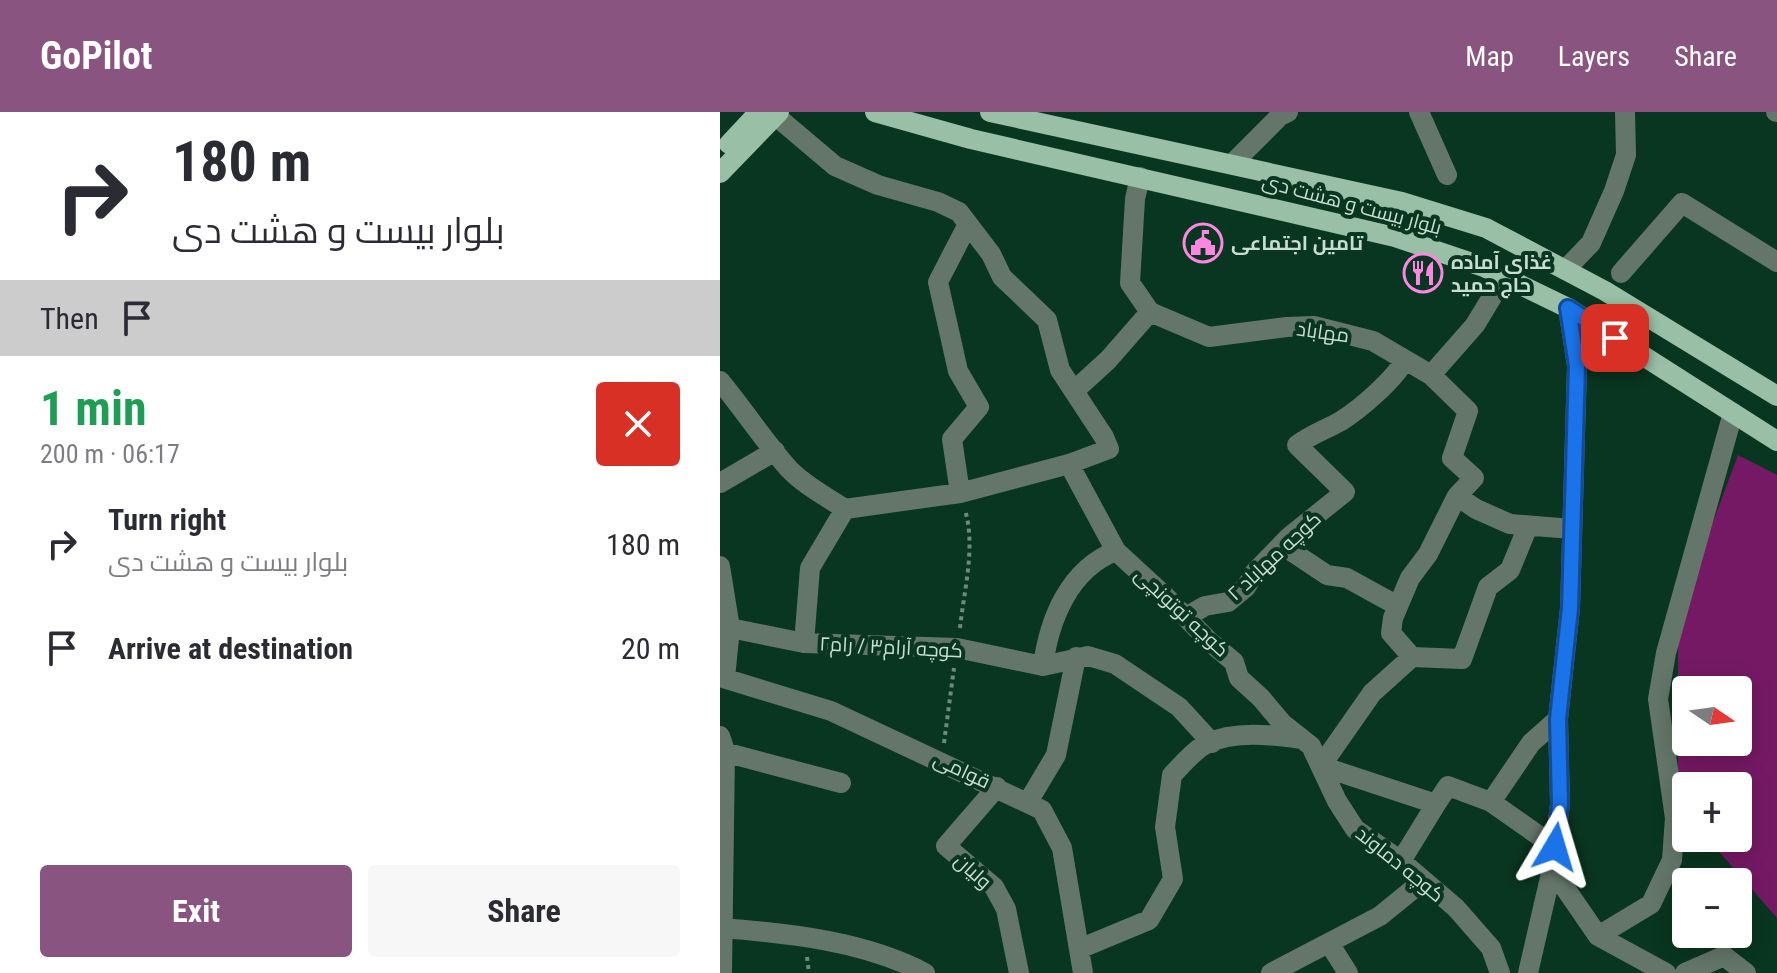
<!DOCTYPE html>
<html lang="en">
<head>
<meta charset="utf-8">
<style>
	:root { --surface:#fff; --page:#f7f7f7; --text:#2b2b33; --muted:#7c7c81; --accent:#8a5481 }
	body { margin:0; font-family:"Roboto Condensed",Cairo,sans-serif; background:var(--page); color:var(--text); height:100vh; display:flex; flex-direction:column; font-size:30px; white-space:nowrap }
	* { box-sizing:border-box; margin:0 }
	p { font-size:26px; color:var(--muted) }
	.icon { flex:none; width:44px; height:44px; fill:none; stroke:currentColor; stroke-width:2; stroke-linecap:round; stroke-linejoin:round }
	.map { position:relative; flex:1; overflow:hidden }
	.drawer { display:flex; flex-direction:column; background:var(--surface); width:720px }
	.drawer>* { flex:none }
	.top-card { background:#fff; color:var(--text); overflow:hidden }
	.needle { width:52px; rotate:103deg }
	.controls { position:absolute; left:952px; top:564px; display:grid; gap:16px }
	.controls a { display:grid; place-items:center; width:80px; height:80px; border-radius:8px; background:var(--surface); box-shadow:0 4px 20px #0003; font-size:40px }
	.pin { position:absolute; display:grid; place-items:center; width:68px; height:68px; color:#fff; margin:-34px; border-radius:16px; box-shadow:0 4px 12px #0006 }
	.me { position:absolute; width:88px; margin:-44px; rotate:7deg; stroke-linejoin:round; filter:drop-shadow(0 0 6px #0008) }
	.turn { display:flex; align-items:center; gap:28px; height:168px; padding:0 40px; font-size:36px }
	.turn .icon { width:104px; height:104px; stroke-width:2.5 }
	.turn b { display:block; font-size:56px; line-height:68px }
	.then { display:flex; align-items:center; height:76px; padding:0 40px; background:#0003; gap:16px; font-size:30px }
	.round { display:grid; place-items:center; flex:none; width:84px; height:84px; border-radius:8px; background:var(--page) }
	.overview { display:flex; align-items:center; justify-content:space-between; height:136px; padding:0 40px }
	h1 { font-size:48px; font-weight:700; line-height:60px; color:#1e9e55 }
	.action { display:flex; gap:16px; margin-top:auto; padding:16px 40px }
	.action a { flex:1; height:92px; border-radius:8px; background:var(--accent); color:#fff; font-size:32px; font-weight:700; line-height:92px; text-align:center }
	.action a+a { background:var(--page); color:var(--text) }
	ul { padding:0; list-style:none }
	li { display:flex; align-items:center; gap:24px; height:104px; padding:0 40px }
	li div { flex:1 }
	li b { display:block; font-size:30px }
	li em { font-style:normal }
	header { display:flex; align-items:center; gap:48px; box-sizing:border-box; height:112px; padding:0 40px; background:var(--accent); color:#fff }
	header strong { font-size:38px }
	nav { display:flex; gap:44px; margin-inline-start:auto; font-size:28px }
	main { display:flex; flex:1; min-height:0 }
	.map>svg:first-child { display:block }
	.green { fill:#761965; fill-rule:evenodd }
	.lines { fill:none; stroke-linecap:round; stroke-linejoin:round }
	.path { stroke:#6b8c79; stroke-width:4; stroke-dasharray:4 4; stroke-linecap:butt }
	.minor { stroke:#64766a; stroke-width:20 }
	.major { stroke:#99bfa6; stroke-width:20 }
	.route-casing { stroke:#114b97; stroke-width:20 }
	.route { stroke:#1a73e8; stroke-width:14 }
	.labels { text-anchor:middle; stroke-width:8; stroke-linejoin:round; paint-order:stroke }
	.street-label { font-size:20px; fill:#c8decf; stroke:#093620 }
	.poi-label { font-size:20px; font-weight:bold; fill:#c8decf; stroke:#093620; text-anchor:start }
</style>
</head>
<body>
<header>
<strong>GoPilot</strong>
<nav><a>Map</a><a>Layers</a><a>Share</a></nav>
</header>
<main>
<section class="drawer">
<div class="top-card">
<div class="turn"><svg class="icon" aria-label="right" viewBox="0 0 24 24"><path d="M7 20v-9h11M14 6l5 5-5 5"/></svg><div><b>180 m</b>بلوار بیست و هشت دی</div></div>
<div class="then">Then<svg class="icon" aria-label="arrive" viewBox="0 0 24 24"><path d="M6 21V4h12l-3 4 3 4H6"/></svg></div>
</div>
<div class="overview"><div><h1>1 min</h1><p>200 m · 06:17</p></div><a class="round" style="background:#d93025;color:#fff"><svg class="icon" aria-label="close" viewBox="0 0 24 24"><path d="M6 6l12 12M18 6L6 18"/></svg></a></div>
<ul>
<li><svg class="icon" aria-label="right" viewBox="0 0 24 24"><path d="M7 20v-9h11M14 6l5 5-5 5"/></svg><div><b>Turn right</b><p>بلوار بیست و هشت دی</p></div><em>180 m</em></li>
<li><svg class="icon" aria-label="arrive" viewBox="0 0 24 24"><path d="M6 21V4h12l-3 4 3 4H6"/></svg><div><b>Arrive at destination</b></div><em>20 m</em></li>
</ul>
<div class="action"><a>Exit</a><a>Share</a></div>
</section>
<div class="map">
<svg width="1057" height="861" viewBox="0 0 1057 861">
	<rect width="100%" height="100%" fill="#093620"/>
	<!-- green -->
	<path class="green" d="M1018,343L1057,363V806L987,726H1018V674H966V702L958,693V504ZM966,578H1018V630H966Z"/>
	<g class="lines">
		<!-- path -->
		<path class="path" d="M240,516C244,478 256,435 245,398
			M224,631L234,556
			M87,845L89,861"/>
		<!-- minor -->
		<path class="minor" d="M699,0L727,63
			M1056,0H1057
			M56,4L115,54L158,73L218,90L239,100L271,142L282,165L327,208L340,258L384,325L389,337L349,352L240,381L125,397
			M513,51L560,4L568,0
			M420,65L415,87L410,171L430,200L489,225L567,215L594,214L653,229L711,263L748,299L732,346L754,366L737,384
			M845,158L871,131L894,79L906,43L905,0
			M901,161L962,91L1057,150
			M711,263L755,213L784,165
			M0,269C24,298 44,329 69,357C84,373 107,385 125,397L90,456L84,531
			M354,279L388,248L430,200
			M349,352L396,439L445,484L490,530L514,550L519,566L541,586L562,611L591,634L617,689L635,717L681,749L736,796L771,836L780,861
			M0,371L55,339
			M240,381L232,327L259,295L238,259L218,170L248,112
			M808,414L790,458L768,475L742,547L692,545L652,581L601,654L716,692L728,674L771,690L811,631L838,607
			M562,433L607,463L627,466L678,494
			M0,454L10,516L5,566
			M466,505L485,494L508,490L526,475L535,460L569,425L625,380L577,333C592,322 605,318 621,309C640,297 674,268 684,249
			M10,516L84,531L237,536L323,554L368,544L395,552L459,595L492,631
			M692,545L671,521L673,506L690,466L708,442L737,384L756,397L790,412L852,417
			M323,554C329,508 349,457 396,439
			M0,565L111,599L322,698L342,736L363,861
			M0,624L5,639L2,861
			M0,639L121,671
			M277,675L226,734L274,775L286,797L299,861
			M308,690L336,643L356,545
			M771,690L835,735
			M681,749L716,692
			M832,757L878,824L946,861
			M0,816C68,821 144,829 205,861
			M878,824L931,792L952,748L955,706L938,587L946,541L1013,301
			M609,831L628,861
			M359,837L429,808L453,767L445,715L452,663C462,653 474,638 486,632C514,618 552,623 582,627
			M551,861L660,804L703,769
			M808,861L832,757L840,692L838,607L850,496L857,254L848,196
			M965,861L1004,844L1026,861"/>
		<!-- major -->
		<path class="major" d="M155,0L251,27L675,125L764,155L848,196L1057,329
			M270,0L682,90L766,116L885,179L1057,284
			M9,32L39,0
			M0,61L59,0"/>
	</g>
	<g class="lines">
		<defs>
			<path id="route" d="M835,735L840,692L838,607L850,496L857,254L848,196L895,226"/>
		</defs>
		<!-- route casing -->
		<use href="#route" class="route-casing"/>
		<!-- route -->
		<use href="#route" class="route"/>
	</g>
	<!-- icons -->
	<defs>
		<symbol id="civic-ring" viewBox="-11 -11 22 22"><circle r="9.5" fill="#093620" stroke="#fd86e1" stroke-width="1.5"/><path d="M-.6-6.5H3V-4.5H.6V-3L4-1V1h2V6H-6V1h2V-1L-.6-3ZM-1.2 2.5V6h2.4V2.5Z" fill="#fd86e1"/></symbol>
		<symbol id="restaurant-ring" viewBox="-11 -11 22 22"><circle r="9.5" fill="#093620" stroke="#fd86e1" stroke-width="1.5"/><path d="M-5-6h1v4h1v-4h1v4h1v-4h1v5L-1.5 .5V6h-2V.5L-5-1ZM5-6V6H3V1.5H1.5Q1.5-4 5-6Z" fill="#fd86e1"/></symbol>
	</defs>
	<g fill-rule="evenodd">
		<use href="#civic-ring" x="461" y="109" width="44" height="44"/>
		<use href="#restaurant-ring" x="681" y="139" width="44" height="44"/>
	</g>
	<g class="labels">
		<!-- street labels -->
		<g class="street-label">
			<text transform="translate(632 92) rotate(15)" y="7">بلوار بیست و هشت دی</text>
			<text transform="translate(603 220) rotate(8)" y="7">مهاباد</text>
			<text transform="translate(554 444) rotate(-43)" y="7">کوچه مهاباد ۲</text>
			<text transform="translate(462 500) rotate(43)" y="7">کوچه توتونچی</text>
			<text transform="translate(171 535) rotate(3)" y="7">کوچه آرام۳ / رام۲</text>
			<text transform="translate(242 658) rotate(25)" y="7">قوامی</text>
			<text transform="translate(680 752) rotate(39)" y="7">کوچه دماوند</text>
			<text transform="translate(253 759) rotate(42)" y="7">ولیان</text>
		</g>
		<!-- poi labels -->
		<g class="poi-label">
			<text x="511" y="138">تامین اجتماعی</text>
			<text x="731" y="157">غذای آماده<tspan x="731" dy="23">حاج حمید</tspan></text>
		</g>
	</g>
</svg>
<div class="controls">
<a><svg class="needle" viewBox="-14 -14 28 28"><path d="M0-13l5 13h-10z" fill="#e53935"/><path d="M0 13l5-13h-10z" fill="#7c7c81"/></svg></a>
<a>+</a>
<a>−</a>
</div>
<div class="pin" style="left:895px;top:226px;background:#d93025"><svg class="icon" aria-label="arrive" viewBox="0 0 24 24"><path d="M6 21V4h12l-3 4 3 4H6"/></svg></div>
<svg class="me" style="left:835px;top:735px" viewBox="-20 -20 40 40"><path d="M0-17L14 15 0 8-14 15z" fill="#1a73e8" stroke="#fff" stroke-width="4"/></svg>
</div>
</main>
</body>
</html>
